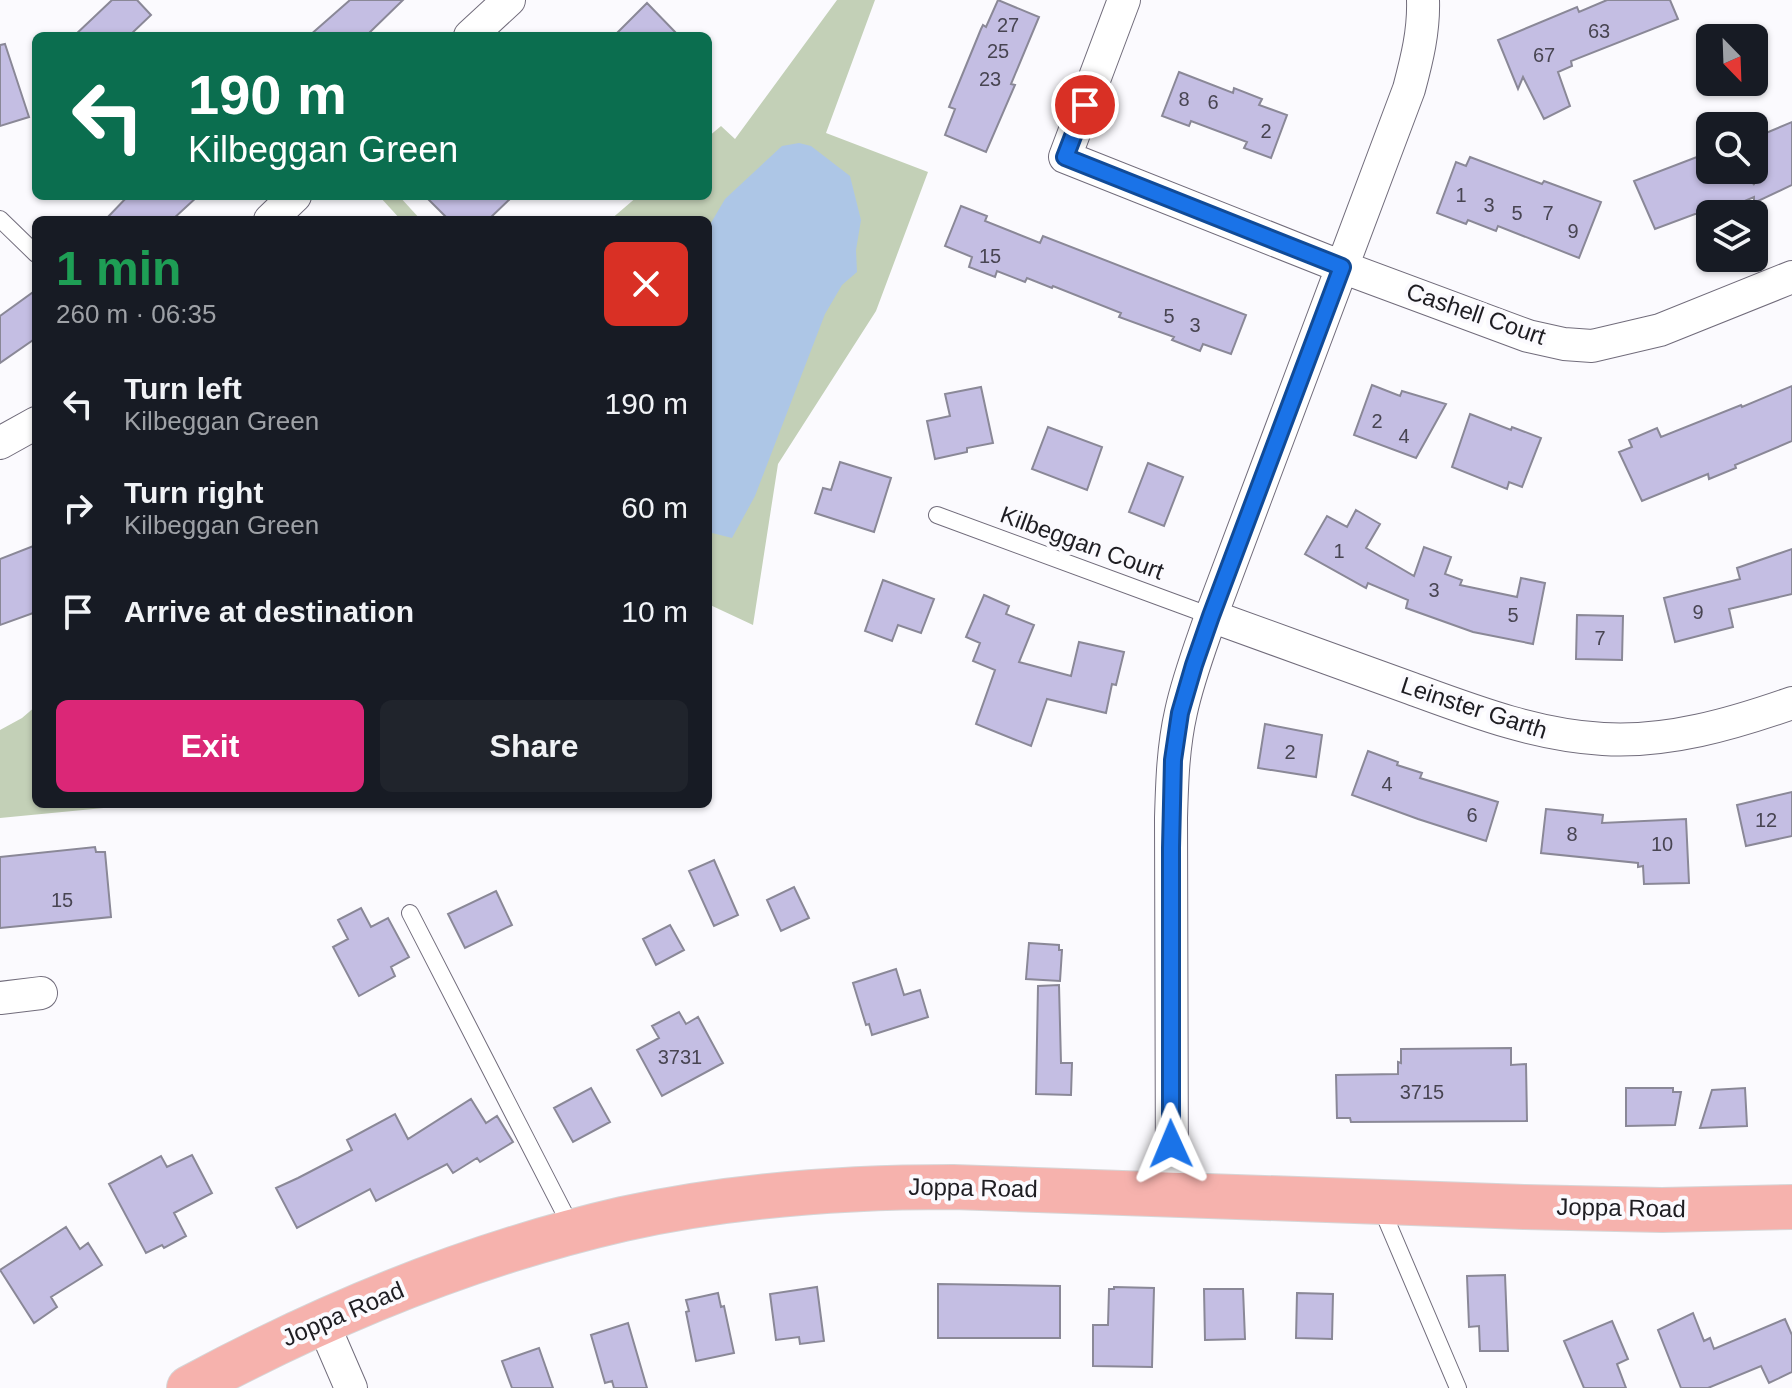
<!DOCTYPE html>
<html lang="en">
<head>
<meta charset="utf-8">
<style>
	:root { --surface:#171b24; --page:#20242c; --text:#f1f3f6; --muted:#9ea1a6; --accent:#db2777 }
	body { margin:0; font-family:Arial,sans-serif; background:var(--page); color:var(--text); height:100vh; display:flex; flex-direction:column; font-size:30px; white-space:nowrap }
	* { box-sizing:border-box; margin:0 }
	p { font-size:26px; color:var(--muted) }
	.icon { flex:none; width:44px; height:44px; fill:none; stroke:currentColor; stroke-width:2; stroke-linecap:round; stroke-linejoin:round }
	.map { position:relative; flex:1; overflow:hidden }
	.side { position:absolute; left:32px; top:216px; width:680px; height:592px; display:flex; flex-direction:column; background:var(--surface); border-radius:12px; box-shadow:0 2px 6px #0004 }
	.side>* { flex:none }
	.banner { position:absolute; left:32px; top:32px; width:680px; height:168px; border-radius:12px; box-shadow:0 2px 6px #0004; background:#0b6e4f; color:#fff; overflow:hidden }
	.needle { width:52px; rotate:157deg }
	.tools { position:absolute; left:1696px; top:24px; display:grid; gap:16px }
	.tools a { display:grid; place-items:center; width:72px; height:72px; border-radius:12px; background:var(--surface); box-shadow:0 2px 6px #0004; font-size:40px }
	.pin { position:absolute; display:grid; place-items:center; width:68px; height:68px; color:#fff; margin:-34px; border:4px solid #fff; border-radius:50%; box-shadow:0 2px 8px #0007 }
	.me { position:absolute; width:88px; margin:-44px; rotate:359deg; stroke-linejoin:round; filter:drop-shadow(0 0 6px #0008) }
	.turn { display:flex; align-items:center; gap:28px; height:168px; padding:0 24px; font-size:36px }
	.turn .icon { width:104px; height:104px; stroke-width:2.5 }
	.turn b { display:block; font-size:56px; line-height:68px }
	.round { display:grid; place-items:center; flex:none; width:84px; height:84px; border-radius:12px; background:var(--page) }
	.summary { display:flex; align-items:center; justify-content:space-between; height:136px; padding:0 24px }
	h1 { font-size:48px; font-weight:800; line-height:60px; color:#1e9e55 }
	.cta { display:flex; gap:16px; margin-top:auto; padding:16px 24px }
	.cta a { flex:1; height:92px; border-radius:12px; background:var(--accent); color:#fff; font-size:32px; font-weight:800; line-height:92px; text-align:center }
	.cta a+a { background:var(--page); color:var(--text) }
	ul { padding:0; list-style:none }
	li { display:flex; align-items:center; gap:24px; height:104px; padding:0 24px }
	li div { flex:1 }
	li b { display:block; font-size:30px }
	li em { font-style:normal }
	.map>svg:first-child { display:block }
	.green { fill:#c3d0b7 }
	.water { fill:#adc6e6 }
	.building { fill:#c4bee3; stroke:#8a8897; stroke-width:2 }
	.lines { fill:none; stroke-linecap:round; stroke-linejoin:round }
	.lane-casing { stroke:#716c7b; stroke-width:18 }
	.street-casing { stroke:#716c7b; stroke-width:34 }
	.primary-casing { stroke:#d6d6d7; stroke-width:46 }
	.lane { stroke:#fff; stroke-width:16 }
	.street { stroke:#fff; stroke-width:32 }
	.primary { stroke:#f6b2ad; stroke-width:44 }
	.route-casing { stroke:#114b97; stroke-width:20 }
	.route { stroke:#1a73e8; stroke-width:14 }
	.labels { text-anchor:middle; stroke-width:8; stroke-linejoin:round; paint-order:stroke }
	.number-label { font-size:20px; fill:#484552 }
	.street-label { font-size:24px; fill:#1e1d22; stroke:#fbfafe }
</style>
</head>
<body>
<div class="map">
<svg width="1792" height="1388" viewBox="0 0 1792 1388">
	<rect width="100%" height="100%" fill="#fbfafe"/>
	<!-- green -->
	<path class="green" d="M837,0H875L826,133L928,172L876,311L778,464L753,625L708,604V220H610L638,196H708V137L721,126L735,139Z
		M381,196H399L421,220H401L380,197Z
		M36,706V804H145L0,818V730L22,718Z"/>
	<!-- water -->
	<path class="water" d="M799,143L811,146L850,176L861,220L856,250L857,272L842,285L825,314L755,496L732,538L708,532V228L725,199L782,146Z"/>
	<!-- building -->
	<path class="building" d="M112,0H137L151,15L129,36H74Z
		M350,0H403L366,36H309Z
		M998,0L1039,17L1011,84L1015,85L986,152L945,135L955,109L949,107L981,29L983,25L986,27Z
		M1607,0H1670L1678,19L1571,61L1572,66L1558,72L1570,106L1544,119L1523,77L1518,89L1498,40L1577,7L1579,12Z
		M647,3L679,36H614Z
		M5,44L29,117L0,126V45Z
		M1179,72L1233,93L1234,88L1262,99L1259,105L1287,115L1271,158L1244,148L1247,142L1191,121L1189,126L1162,116Z
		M1792,122V185L1754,203V197L1714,214H1695L1655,229L1634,181L1710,152V170H1747L1754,185V138Z
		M1470,157L1542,184L1544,181L1601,202L1579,258L1498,226L1496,231L1468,220L1466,224L1437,213L1456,162L1466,166Z
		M128,196H198L172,220H105Z
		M425,196H513L488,220H449Z
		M961,206L987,216L985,221L1040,243L1043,236L1246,315L1231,354L1203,344L1200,351L1172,340L1174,337L1119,317L1121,313L1053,286L1052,288L1027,278L1025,282L997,271L995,277L969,267L972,257L945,246Z
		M36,290V338L0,363V316Z
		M1372,385L1400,396L1402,391L1446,404L1416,458L1354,435Z
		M1792,386V441L1735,465L1736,468L1709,479L1708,474L1642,501L1619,452L1632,447L1629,440L1657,428L1661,437L1741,405L1742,407Z
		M981,387L993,443L967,448V452L935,459L927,421L950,416L945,394Z
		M1470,414L1511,430L1512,427L1541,438L1522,487L1509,482L1507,489L1452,467Z
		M1048,427L1102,447L1087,490L1032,469Z
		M840,462L891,478L874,532L815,513L823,488L831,490Z
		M1148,463L1183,477L1164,526L1129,512Z
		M1356,510L1380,524L1366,548L1414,576L1424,547L1451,557L1445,574L1462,580L1460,585L1517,597L1521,578L1545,583L1533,644L1473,632L1406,608L1408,600L1368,583L1366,588L1305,554L1327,516L1347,527Z
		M36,545V612L0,625V559Z
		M1792,549V594L1729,609L1733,627L1675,642L1664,598L1740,579L1737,568Z
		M883,580L934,599L921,633L898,625L892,641L865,631Z
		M984,595L1009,606L1006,614L1034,625L1019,662L1071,676L1079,642L1124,652L1116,685L1112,684L1106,713L1047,699L1031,746L976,724L995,670L973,661L980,643L966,637Z
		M1577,615L1623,616L1622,660L1576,659Z
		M1265,724L1322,735L1316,777L1258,768Z
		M1368,751L1398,762L1397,765L1422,773L1420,778L1498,802L1486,841L1418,819L1352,795Z
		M1792,792V836L1746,846L1737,805Z
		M1546,809L1603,815L1602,823L1686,819L1689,883L1644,884L1643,866L1638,867V863L1541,853Z
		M95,847L96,852H105L111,917L0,928V857Z
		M714,860L738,915L714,926L689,871Z
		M794,887L809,918L781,931L767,900Z
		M496,891L512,925L465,948L448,914Z
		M361,908L371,927L388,918L409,957L391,967L395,976L359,996L333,947L348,939L338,920Z
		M670,925L684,950L656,965L643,939Z
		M1029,943L1059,945V950H1062L1060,981L1026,979Z
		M896,969L904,995L920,990L928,1017L872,1035L869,1024L866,1025L853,983Z
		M1059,985L1061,1063H1072L1071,1095L1036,1094L1038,986Z
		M679,1012L686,1024L698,1017L723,1063L662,1096L637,1050L659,1038L652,1026Z
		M1511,1048V1065L1526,1064L1527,1121L1351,1122L1350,1118H1337L1336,1075L1398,1074V1062L1401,1063V1049Z
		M591,1088L610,1122L573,1142L554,1108Z
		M1626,1088H1673V1092H1681L1675,1125L1626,1126Z
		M1745,1088L1747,1126L1700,1128L1712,1090Z
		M471,1099L486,1123L497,1116L513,1142L480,1162L477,1158L453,1173L447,1164L376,1201L370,1189L297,1228L276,1188L298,1178L352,1150L347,1140L395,1114L408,1139Z
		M192,1155L212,1193L174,1213L186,1236L164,1248L162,1245L146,1253L109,1184L161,1156L167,1167Z
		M66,1227L80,1249L88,1243L102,1265L51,1297L57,1307L34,1323L0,1270Z
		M1505,1275L1508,1351H1480L1479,1326L1469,1327L1467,1276Z
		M938,1284L1060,1286V1338H938Z
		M817,1287L824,1341L800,1344L799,1337L776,1340L770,1294Z
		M1114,1287L1154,1288L1152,1367L1093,1366V1325H1108L1109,1289H1114Z
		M1204,1289H1243L1245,1339L1205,1340Z
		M718,1293L721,1307L724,1306L734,1353L696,1361L686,1312L689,1311L686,1300Z
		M1297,1293L1333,1294L1332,1339L1296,1338Z
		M1693,1313L1704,1341L1710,1338L1714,1349L1785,1319L1792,1335V1372L1769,1383L1761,1366L1708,1388H1681L1658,1330Z
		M1612,1321L1628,1359L1617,1364L1626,1388H1584L1564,1341Z
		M628,1323L647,1388H614L612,1381L605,1383L591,1335Z
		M539,1348L553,1388H512L502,1361Z"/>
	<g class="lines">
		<defs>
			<path id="lane" d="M0,219L36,254
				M937,515L1211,616
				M410,913L573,1230
				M1380,1205L1458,1388"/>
			<path id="street" d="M1124,0L1065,157L1342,267L1528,336L1564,344L1592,346L1660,330L1792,277
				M470,36L509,0
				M270,220L295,196
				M0,443L36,423
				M1211,616C1277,640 1344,664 1410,688C1473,711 1535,735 1603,739C1667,743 1732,724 1792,703
				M0,998L41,993
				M1172,1194L1171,818C1172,783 1173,747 1181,712C1188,679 1200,648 1211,616L1409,89C1417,59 1424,31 1423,0
				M322,1321L351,1388"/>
			<path id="primary" d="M189,1388C326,1314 471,1254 623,1219C731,1195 842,1187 953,1187L1524,1207L1662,1210L1792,1207"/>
		</defs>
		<!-- lane casing -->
		<use href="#lane" class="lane-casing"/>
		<!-- street casing -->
		<use href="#street" class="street-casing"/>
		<!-- primary casing -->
		<use href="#primary" class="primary-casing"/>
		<!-- lane -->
		<use href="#lane" class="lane"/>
		<!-- street -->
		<use href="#street" class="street"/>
		<!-- primary -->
		<use href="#primary" class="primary"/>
	</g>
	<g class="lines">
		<defs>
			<path id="route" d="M1085,105L1065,157L1342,267L1211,616L1194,665L1180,713L1173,760L1171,848V1144"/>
		</defs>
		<!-- route casing -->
		<use href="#route" class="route-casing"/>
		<!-- route -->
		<use href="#route" class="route"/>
	</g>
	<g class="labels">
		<!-- number labels -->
		<g class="number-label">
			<text x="1008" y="32">27</text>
			<text x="1599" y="38">63</text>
			<text x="998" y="58">25</text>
			<text x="1544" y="62">67</text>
			<text x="990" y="86">23</text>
			<text x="1184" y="106">8</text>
			<text x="1213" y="109">6</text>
			<text x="1266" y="138">2</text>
			<text x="1461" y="202">1</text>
			<text x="1489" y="212">3</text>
			<text x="1517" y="220">5</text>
			<text x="1548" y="220">7</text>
			<text x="1573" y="238">9</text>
			<text x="990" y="263">15</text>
			<text x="1169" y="323">5</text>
			<text x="1195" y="332">3</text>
			<text x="1377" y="428">2</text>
			<text x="1404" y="443">4</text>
			<text x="1339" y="558">1</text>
			<text x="1434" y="597">3</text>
			<text x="1698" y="619">9</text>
			<text x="1513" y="622">5</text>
			<text x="1600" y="645">7</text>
			<text x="1290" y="759">2</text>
			<text x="1387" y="791">4</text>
			<text x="1472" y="822">6</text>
			<text x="1766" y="827">12</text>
			<text x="1572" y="841">8</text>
			<text x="1662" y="851">10</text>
			<text x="62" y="907">15</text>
			<text x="680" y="1064">3731</text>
			<text x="1422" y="1099">3715</text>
		</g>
		<!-- street labels -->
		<g class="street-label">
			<text transform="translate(1476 314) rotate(19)" y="8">Cashell Court</text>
			<text transform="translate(1082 543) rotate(20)" y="8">Kilbeggan Court</text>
			<text transform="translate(1474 708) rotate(18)" y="8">Leinster Garth</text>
			<text transform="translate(973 1188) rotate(1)" y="8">Joppa Road</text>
			<text transform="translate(1621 1208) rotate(1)" y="8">Joppa Road</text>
			<text transform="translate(343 1314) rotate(-23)" y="8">Joppa Road</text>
		</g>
	</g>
</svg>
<div class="tools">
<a><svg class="needle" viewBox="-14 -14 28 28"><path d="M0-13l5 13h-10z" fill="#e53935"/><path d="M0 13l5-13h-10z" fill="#9ea1a6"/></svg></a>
<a><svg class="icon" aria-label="search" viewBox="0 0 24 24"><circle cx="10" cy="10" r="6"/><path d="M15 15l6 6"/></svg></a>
<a><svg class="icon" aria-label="layers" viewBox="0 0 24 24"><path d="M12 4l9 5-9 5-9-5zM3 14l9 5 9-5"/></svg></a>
</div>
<div class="pin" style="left:1085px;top:105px;background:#d93025"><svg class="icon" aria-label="arrive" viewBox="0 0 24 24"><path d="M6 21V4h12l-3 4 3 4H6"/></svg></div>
<svg class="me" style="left:1171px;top:1144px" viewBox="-20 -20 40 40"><path d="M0-17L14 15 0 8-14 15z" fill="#1a73e8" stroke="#fff" stroke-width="4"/></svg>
<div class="banner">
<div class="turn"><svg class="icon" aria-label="left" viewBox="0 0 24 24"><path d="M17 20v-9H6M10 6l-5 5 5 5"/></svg><div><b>190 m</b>Kilbeggan Green</div></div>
</div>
<section class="side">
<div class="summary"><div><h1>1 min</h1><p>260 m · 06:35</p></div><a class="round" style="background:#d93025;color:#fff"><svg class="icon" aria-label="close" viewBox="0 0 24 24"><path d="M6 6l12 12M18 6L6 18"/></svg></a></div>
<ul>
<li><svg class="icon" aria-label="left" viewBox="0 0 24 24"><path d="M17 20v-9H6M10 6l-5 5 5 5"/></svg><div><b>Turn left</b><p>Kilbeggan Green</p></div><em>190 m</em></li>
<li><svg class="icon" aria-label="right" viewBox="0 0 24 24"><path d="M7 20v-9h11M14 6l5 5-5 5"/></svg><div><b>Turn right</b><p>Kilbeggan Green</p></div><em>60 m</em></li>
<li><svg class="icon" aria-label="arrive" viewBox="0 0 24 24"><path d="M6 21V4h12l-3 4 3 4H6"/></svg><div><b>Arrive at destination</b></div><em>10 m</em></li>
</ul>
<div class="cta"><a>Exit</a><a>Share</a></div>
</section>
</div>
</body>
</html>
